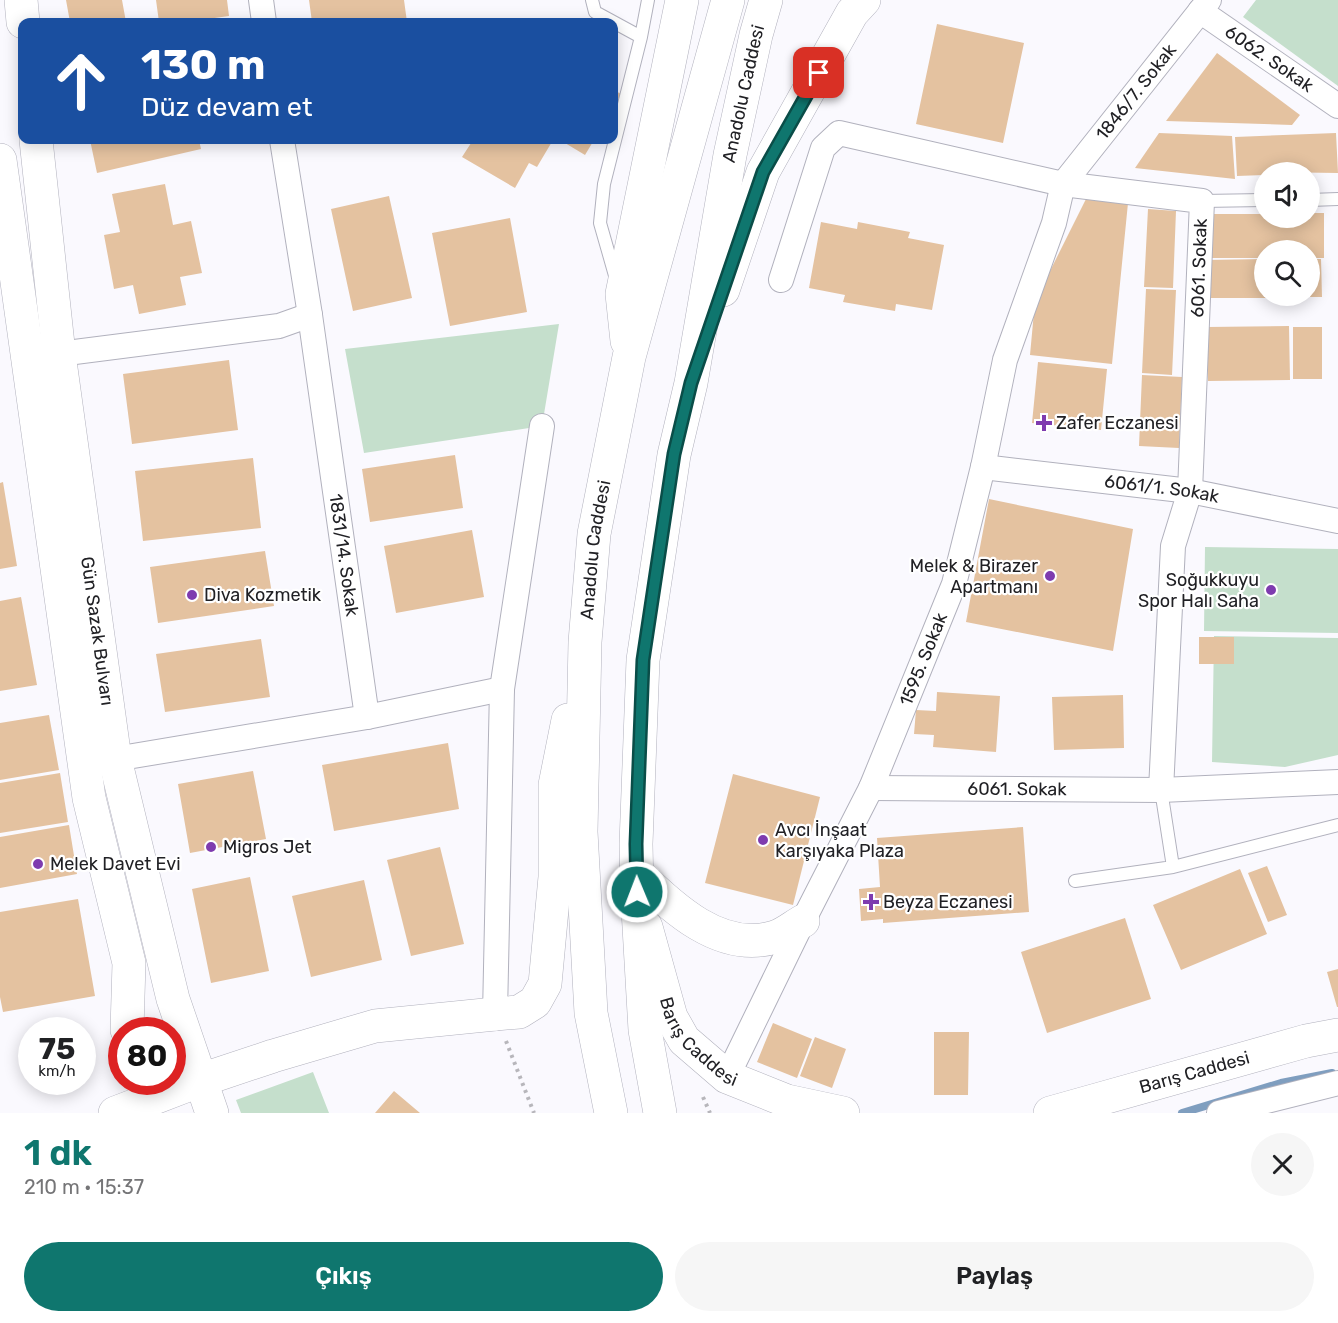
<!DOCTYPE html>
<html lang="tr">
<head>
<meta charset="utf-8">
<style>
	:root { --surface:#fff; --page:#f6f6f6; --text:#202124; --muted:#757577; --accent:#0f766e }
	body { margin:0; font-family:Rubik,sans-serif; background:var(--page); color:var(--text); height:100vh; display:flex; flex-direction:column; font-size:22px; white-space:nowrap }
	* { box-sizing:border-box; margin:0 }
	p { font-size:20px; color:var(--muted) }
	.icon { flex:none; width:33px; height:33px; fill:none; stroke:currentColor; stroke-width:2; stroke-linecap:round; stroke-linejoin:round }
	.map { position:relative; height:1113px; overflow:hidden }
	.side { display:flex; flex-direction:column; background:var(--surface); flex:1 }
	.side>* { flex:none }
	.banner { position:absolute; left:18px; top:18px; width:600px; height:126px; border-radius:12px; box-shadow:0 3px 15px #0003; background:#1a4fa0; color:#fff; overflow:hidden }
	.buttons { position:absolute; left:1254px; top:162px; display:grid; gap:12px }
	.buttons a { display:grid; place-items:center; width:66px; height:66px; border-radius:50%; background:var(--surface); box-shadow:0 3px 15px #0003; font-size:30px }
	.speed { position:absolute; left:18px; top:1017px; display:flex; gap:12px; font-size:30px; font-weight:700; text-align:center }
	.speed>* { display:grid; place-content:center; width:78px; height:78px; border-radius:50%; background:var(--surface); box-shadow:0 3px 15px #0003; line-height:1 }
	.speed small { font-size:15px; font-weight:400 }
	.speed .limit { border:9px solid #d22; background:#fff; color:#111 }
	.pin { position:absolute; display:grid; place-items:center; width:51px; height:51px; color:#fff; margin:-26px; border-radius:12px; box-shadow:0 3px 9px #0006 }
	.me { position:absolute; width:66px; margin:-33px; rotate:359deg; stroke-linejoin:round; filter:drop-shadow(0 0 4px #0008) }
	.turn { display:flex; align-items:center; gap:21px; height:126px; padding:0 24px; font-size:27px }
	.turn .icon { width:78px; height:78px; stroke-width:2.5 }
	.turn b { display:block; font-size:42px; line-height:51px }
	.round { display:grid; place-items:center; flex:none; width:63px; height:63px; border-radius:32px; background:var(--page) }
	.headline { display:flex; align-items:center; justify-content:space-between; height:102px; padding:0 24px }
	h1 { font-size:36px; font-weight:600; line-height:45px; color:var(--accent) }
	.primary-button { display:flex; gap:12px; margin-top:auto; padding:12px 24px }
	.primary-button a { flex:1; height:69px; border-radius:36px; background:var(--accent); color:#fff; font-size:24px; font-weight:600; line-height:69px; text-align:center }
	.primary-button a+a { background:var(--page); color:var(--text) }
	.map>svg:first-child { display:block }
	.green { fill:#c5dfcc }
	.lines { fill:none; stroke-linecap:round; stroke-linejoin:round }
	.stream { stroke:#7f9ebf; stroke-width:8 }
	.building { fill:#e4c2a0 }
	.lane-casing { stroke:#b1b1bd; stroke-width:14 }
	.street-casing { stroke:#b1b1bd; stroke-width:26 }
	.secondary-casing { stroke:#b1b1bd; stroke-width:34 }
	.highway-casing { stroke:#b1b1bd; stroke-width:34 }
	.path { stroke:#b7b6bb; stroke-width:4; stroke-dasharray:3 4.5; stroke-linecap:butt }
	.lane { stroke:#fff; stroke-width:12 }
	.street { stroke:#fff; stroke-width:24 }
	.secondary { stroke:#fff; stroke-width:33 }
	.highway { stroke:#fff; stroke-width:33 }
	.route-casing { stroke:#0a4d48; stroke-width:15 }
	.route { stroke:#0f766e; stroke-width:10 }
	.poi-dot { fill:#7e3baf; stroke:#fff; stroke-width:2 }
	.labels { text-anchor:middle; stroke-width:4.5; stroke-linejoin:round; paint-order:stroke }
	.street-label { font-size:18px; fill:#212125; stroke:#fff }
	.poi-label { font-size:18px; fill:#212125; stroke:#fff; text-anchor:start }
</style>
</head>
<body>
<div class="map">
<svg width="1338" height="1113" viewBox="0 0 1338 1113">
	<rect width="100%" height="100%" fill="#faf9fe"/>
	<!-- green -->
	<path class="green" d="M1256,0H1338V86L1243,17Z
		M559,324L542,426L364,453L345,349Z
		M1205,547L1338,549V633L1204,631Z
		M1214,636L1338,638V755L1285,767L1212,762Z
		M313,1072L329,1113H241L236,1100Z"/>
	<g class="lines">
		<!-- stream -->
		<path class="stream" d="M1182,1113L1281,1083L1332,1073"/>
	</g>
	<!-- building -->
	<path class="building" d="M66,0H122L126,22H70Z
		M156,0H227L229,16L186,22H159Z
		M309,0H404L407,22H312Z
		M937,24L1024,43L1003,143L916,124Z
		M1217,53L1300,115L1292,125L1166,121Z
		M614,90L621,94L614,107Z
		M1159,133L1232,136L1235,179L1135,168Z
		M1336,133L1338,173L1264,172V175L1237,176L1235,137Z
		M90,140H199L201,149L97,173Z
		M473,140H553L537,167L529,163L515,188L462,157Z
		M560,140H594L585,155Z
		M165,184L173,225L191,221L202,273L180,277L186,305L139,314L133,285L114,289L104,235L120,232L112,194Z
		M389,196L412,298L353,311L331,209Z
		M1086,199L1128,203L1112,364L1030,355L1035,301Z
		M1148,209L1176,211L1173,288L1144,287Z
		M1310,213H1324V258H1310V250H1264V258H1205L1204,214H1264V218H1310Z
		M510,218L527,312L450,326L432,233Z
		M821,222L857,229L858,222L910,232L908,238L944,245L932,310L896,304L895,311L843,302L845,295L809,288Z
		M1264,259V296H1277V298H1208L1207,260Z
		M1310,259H1321L1322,297H1310Z
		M1146,289L1176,290L1172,375L1142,373Z
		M1289,326L1290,380L1208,381L1207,327Z
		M1293,327H1322V379H1293Z
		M229,360L238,430L132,444L123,374Z
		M1038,362L1107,369L1101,430L1032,423Z
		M1142,375L1182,377L1179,448L1139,446Z
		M455,455L463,508L370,522L362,469Z
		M253,458L261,528L143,541L135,471Z
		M3,482L17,566L0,569V483Z
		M989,499L1133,529L1113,651L966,622Z
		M472,530L484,597L396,613L384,546Z
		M265,551L274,606L158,623L150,567Z
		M21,597L37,685L0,691V601Z
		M1199,637H1234V664H1199Z
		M261,639L270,697L165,712L156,654Z
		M937,692L1000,696L996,752L933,747L934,735L914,734L916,710L936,711Z
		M1123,695L1124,748L1054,750L1052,697Z
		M49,715L59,770L0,780V723Z
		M448,743L459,809L334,831L322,765Z
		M253,771L266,839L190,853L178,784Z
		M60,773L68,822L0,833V783Z
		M733,774L820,797L793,905L705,883Z
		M69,825L77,874L0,888V837Z
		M1023,827L1029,912L883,923V919L861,921L859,889L880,887L877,838Z
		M440,847L464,944L411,956L387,860Z
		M1267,866L1287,915L1268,922L1248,873Z
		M1240,869L1267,934L1181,970L1153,905Z
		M250,877L269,971L211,983L192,889Z
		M364,880L382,960L311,977L292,896Z
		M78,899L95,996L3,1012L0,997V912Z
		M1125,918L1151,999L1047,1033L1021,952Z
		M1338,969V1007H1337L1327,972Z
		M773,1023L812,1039L797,1078L757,1062Z
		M934,1032H969L968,1095H934Z
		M815,1037L846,1049L832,1088L800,1076Z
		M394,1091L420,1113H375Z"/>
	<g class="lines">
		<defs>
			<path id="lane" d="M592,0L595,12L641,37
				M1310,200L1338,199
				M1202,201L1264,200
				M616,279L600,223L604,184L641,37L648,0
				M1161,790L1173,867
				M1075,881L1173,867L1338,825"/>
			<g id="street">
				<path d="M261,0L264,22"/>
				<path id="s1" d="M1200,11L1338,106"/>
				<path d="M781,280L823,148L839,133L1063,184L1202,201L1190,491L1173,546L1161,790"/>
				<path d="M59,354L279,326L310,315"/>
				<path id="s2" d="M983,467L1190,491L1338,521"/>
				<path d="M367,717L502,689"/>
				<path d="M115,759L367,717L310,315L282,140"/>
				<path id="s3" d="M871,788L1161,790L1338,782"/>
				<path d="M495,1014L502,689L542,426"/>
				<path id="s4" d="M727,1077L803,921L871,788L954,584L983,467L1005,360L1054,223L1063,184L1209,0"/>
				<path d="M1219,1113L1338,1083"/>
			</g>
			<g id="secondary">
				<path d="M21,0L23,22"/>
				<path id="s5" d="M36,140L59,354L115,759L173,999L212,1113"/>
				<path d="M0,160L89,798L129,963L127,1030"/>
				<path id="s6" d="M646,927L671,1017L684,1040L727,1077L787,1101L843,1113"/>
				<path d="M115,1113L201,1080L273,1056L375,1026L495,1014"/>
				<path id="s7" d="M1050,1113L1306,1041L1338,1035"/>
			</g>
			<g id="highway">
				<path d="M723,290L763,172L852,13L864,0"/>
				<path d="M627,341L622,294L682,0"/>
				<path d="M636,872C671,907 721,954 775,937C785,934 794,926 803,921"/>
				<path d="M495,1014L519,1012L535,1002L545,984L555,877V785L568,720"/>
				<path id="s8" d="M611,1113L591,1013L581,832L585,642L594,534L629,357L728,0"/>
				<path id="s9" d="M660,1113L645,1030L637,892L636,844L643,660L674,455L691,383L730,155L756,35L766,0"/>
			</g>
		</defs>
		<!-- lane casing -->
		<use href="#lane" class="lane-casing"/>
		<!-- street casing -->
		<use href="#street" class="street-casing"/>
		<!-- secondary casing -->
		<use href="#secondary" class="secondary-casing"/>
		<!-- highway casing -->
		<use href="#highway" class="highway-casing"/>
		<!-- path -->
		<path class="path" d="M506,1041L534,1113
			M703,1097L710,1113"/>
		<!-- lane -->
		<use href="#lane" class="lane"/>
		<!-- street -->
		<use href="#street" class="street"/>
		<!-- secondary -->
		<use href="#secondary" class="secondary"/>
		<!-- highway -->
		<use href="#highway" class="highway"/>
	</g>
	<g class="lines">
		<defs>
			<path id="route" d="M637,892L636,844L643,660L674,454L691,383L763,172L819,73"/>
		</defs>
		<!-- route casing -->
		<use href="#route" class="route-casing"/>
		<!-- route -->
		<use href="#route" class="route"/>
	</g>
	<!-- markers -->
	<g class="poi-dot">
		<path d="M1041 414h6v6h6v6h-6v6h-6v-6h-6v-6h6z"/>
		<circle cx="1050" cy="576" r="6"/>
		<circle cx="1271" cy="590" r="6"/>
		<circle cx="192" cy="595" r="6"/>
		<circle cx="763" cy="840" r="6"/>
		<circle cx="211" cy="847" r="6"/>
		<circle cx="38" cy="864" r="6"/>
		<path d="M868 893h6v6h6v6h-6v6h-6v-6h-6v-6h6z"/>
	</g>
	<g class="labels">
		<!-- street labels -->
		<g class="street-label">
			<text dy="6" stroke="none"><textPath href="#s1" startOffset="84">6062. Sokak</textPath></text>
			<text dy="6" stroke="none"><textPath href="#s4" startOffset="1076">1846/7. Sokak</textPath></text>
			<text dy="6" stroke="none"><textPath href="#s9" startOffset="1030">Anadolu Caddesi</textPath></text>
			<text transform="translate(1199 268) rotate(-88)" y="6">6061. Sokak</text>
			<text dy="6" stroke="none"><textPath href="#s2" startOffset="180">6061/1. Sokak</textPath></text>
			<text dy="6" stroke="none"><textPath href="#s8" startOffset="566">Anadolu Caddesi</textPath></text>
			<text transform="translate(344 555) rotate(82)" y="6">1831/14. Sokak</text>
			<text dy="6" stroke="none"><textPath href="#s5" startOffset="495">Gün Sazak Bulvarı</textPath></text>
			<text dy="6" stroke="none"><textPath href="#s4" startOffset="462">1595. Sokak</textPath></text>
			<text dy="6" stroke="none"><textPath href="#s3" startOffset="146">6061. Sokak</textPath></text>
			<text dy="6" stroke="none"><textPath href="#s6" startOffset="130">Barış Caddesi</textPath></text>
			<text dy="6" stroke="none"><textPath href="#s7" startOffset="150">Barış Caddesi</textPath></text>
		</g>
		<!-- poi labels -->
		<g class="poi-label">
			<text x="1056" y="429">Zafer Eczanesi</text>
			<text x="1038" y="572" text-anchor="end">Melek &amp; Birazer<tspan x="1038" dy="21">Apartmanı</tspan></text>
			<text x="1259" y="586" text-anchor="end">Soğukkuyu<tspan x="1259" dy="21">Spor Halı Saha</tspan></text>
			<text x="204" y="601">Diva Kozmetik</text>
			<text x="775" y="836">Avcı İnşaat<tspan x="775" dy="21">Karşıyaka Plaza</tspan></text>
			<text x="223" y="853">Migros Jet</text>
			<text x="50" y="870">Melek Davet Evi</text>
			<text x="883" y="908">Beyza Eczanesi</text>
		</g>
	</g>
</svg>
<div class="buttons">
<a><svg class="icon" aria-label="sound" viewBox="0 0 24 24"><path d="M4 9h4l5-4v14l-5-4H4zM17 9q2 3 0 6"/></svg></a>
<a><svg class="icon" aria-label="search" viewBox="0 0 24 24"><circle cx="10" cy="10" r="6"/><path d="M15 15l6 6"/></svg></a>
</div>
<div class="speed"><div>75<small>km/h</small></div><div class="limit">80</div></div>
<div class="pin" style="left:819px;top:73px;background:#d93025"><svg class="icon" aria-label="arrive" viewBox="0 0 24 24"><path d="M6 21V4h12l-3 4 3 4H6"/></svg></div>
<svg class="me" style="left:637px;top:892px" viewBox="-20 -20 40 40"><circle r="17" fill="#0f766e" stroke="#fff" stroke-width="3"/><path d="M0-11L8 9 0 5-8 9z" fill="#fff"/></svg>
<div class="banner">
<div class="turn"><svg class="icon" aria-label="ahead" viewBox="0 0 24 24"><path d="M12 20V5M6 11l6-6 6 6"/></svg><div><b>130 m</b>Düz devam et</div></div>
</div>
</div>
<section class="side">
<div class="headline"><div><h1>1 dk</h1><p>210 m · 15:37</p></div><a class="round"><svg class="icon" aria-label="close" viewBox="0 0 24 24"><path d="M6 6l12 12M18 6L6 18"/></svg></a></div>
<div class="primary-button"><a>Çıkış</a><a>Paylaş</a></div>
</section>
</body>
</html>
